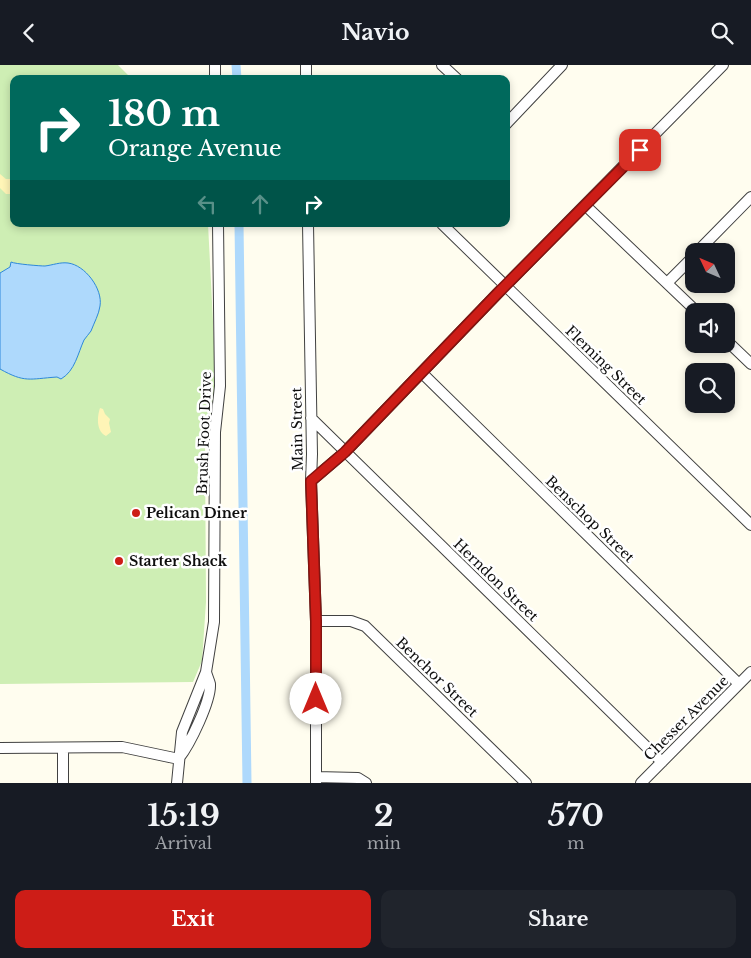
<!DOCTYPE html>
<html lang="en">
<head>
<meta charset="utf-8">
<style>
	:root { --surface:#171b24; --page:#20242c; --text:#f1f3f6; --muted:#9ea1a6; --accent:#cd1d17 }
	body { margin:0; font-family:"Libre Baskerville",serif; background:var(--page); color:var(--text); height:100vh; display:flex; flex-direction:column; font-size:19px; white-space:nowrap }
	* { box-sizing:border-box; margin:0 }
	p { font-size:16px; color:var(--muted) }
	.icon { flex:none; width:28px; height:28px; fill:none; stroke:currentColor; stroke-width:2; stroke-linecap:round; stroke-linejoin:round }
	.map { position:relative; height:718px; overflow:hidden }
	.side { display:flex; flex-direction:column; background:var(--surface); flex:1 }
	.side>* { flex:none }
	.banner { position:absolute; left:10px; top:10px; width:500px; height:152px; border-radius:10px; box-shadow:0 2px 8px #0003; background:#00695c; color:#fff; overflow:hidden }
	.needle { width:32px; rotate:314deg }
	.fabs { position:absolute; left:685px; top:178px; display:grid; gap:10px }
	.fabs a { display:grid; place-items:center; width:50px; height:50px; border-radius:10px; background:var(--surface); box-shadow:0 2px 8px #0003; font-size:25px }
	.pin { position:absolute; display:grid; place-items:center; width:42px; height:42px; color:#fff; margin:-21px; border-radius:10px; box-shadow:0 2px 8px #0006 }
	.me { position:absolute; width:55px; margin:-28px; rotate:0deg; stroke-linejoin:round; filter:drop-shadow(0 0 4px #0008) }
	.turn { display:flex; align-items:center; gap:18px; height:105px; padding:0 15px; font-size:22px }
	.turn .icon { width:65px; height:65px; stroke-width:2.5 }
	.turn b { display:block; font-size:35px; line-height:42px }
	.lanes { display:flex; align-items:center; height:48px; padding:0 15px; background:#0003; justify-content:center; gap:25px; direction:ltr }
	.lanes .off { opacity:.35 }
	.eta { display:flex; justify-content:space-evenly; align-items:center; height:85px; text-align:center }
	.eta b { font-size:30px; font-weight:700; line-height:35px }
	.button { display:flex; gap:10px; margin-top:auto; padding:10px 15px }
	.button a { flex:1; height:58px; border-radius:10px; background:var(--accent); color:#fff; font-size:20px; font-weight:700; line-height:58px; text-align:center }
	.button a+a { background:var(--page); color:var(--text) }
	header { display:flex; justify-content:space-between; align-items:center; height:65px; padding:0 15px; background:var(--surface); font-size:22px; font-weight:700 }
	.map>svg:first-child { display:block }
	.green { fill:#ceeeb4 }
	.sand { fill:#fff5b7 }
	.water { fill:#aed9fc; stroke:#2d88db }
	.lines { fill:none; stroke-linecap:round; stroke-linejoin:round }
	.canal { stroke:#aed9fc; stroke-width:9 }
	.minor-casing { stroke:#414141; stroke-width:12 }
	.minor { stroke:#fff; stroke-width:10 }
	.route-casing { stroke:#85130f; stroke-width:12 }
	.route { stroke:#cd1d17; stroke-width:9 }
	.poi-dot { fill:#cd1d17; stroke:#fff; stroke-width:2 }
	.labels { text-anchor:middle; stroke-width:5; stroke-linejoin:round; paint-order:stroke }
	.street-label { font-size:14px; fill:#0e0e0e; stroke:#fff }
	.poi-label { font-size:14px; font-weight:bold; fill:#0e0e0e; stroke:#fff; text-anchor:start }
</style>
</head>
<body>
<header><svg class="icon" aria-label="back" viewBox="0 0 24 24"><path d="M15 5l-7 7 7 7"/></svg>Navio<svg class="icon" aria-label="search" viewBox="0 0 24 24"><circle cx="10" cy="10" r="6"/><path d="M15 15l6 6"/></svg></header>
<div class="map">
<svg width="751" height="718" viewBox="0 0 751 718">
	<rect width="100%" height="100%" fill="#fffdef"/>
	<!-- green -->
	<path class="green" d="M0,0H118L132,14H14V159H208L216,315L205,383L206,537L202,596L193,617L0,619Z"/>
	<!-- sand -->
	<path class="sand" d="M0,109L6,114H14V129H6L0,123Z
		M100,343L103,344L105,349L110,354L109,358L111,367L106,371C96,366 97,352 100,343Z"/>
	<!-- water -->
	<path class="water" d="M11,197C15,199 40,201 45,201C53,200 60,197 68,198C85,200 103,224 100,241C99,249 94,258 91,266C89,269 86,272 84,275C78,288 75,306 61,314L57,312C29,314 25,318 0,304V208L10,202Z"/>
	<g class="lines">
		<!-- canal -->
		<path class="canal" d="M236,0L237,14
			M239,159L247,718"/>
		<defs>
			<path id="minor" d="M215,0V14
				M442,0L457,14
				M306,14V0
				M506,59L562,0
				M586,141L696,246
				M308,159L312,389L311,416L316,556V718
				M442,159L751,460
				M698,186L751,132
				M667,218L694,191
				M726,275L751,299
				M422,308L739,619
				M311,353L662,697
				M311,416L345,387L497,229L723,0
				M316,556H351L365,561L526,718
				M0,683L122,682L179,694
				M63,683V718
				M179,693C190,679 211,636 210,619C209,615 207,611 206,607
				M316,712L358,713L366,718
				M177,718L182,667L206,607L214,557L215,367L220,321L218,159
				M641,718L751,607"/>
		</defs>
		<!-- minor casing -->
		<use href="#minor" class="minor-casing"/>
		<!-- minor -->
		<use href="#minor" class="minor"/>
	</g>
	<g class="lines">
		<defs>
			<path id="route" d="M316,634V556L311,416L345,387L497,229L640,85"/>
		</defs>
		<!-- route casing -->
		<use href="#route" class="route-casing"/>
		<!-- route -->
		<use href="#route" class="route"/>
	</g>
	<!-- markers -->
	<g class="poi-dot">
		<circle cx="136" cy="448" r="5"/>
		<circle cx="119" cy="496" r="5"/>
	</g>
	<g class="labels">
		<!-- street labels -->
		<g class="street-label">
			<text transform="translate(606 300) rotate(44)" y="5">Fleming Street</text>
			<text transform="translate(297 364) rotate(-91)" y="5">Main Street</text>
			<text transform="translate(204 368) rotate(-88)" y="5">Brush Foot Drive</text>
			<text transform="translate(590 454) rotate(44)" y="5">Benschop Street</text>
			<text transform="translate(496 515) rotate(44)" y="5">Herndon Street</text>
			<text transform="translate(437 612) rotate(44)" y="5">Benchor Street</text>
			<text transform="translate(686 653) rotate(-45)" y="5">Chesser Avenue</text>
		</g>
		<!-- poi labels -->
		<g class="poi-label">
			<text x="146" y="453">Pelican Diner</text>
			<text x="129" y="501">Starter Shack</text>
		</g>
	</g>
</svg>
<div class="fabs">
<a><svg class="needle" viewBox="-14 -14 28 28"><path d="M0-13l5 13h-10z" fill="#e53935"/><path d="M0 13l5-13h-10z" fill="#9ea1a6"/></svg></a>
<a><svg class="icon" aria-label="sound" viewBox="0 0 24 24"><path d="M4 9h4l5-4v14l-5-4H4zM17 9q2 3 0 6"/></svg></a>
<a><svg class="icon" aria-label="search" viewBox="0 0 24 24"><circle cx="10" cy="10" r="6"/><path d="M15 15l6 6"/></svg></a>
</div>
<div class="pin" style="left:640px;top:85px;background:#d93025"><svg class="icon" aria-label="arrive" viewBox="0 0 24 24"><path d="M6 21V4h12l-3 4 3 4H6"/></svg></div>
<svg class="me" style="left:316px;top:634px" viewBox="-20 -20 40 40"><circle r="19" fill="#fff"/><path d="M0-13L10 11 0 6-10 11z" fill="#cd1d17"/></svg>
<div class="banner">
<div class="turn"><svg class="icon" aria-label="right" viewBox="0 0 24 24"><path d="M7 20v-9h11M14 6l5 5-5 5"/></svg><div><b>180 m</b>Orange Avenue</div></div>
<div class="lanes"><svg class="icon off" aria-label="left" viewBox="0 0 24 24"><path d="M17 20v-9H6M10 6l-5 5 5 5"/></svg><svg class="icon off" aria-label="ahead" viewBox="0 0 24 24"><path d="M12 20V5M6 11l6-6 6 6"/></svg><svg class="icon" aria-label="right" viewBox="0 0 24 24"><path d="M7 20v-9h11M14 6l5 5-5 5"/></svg></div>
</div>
</div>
<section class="side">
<div class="eta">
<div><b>15:19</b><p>Arrival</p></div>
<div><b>2</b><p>min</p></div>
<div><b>570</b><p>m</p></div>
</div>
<div class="button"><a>Exit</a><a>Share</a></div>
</section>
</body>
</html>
